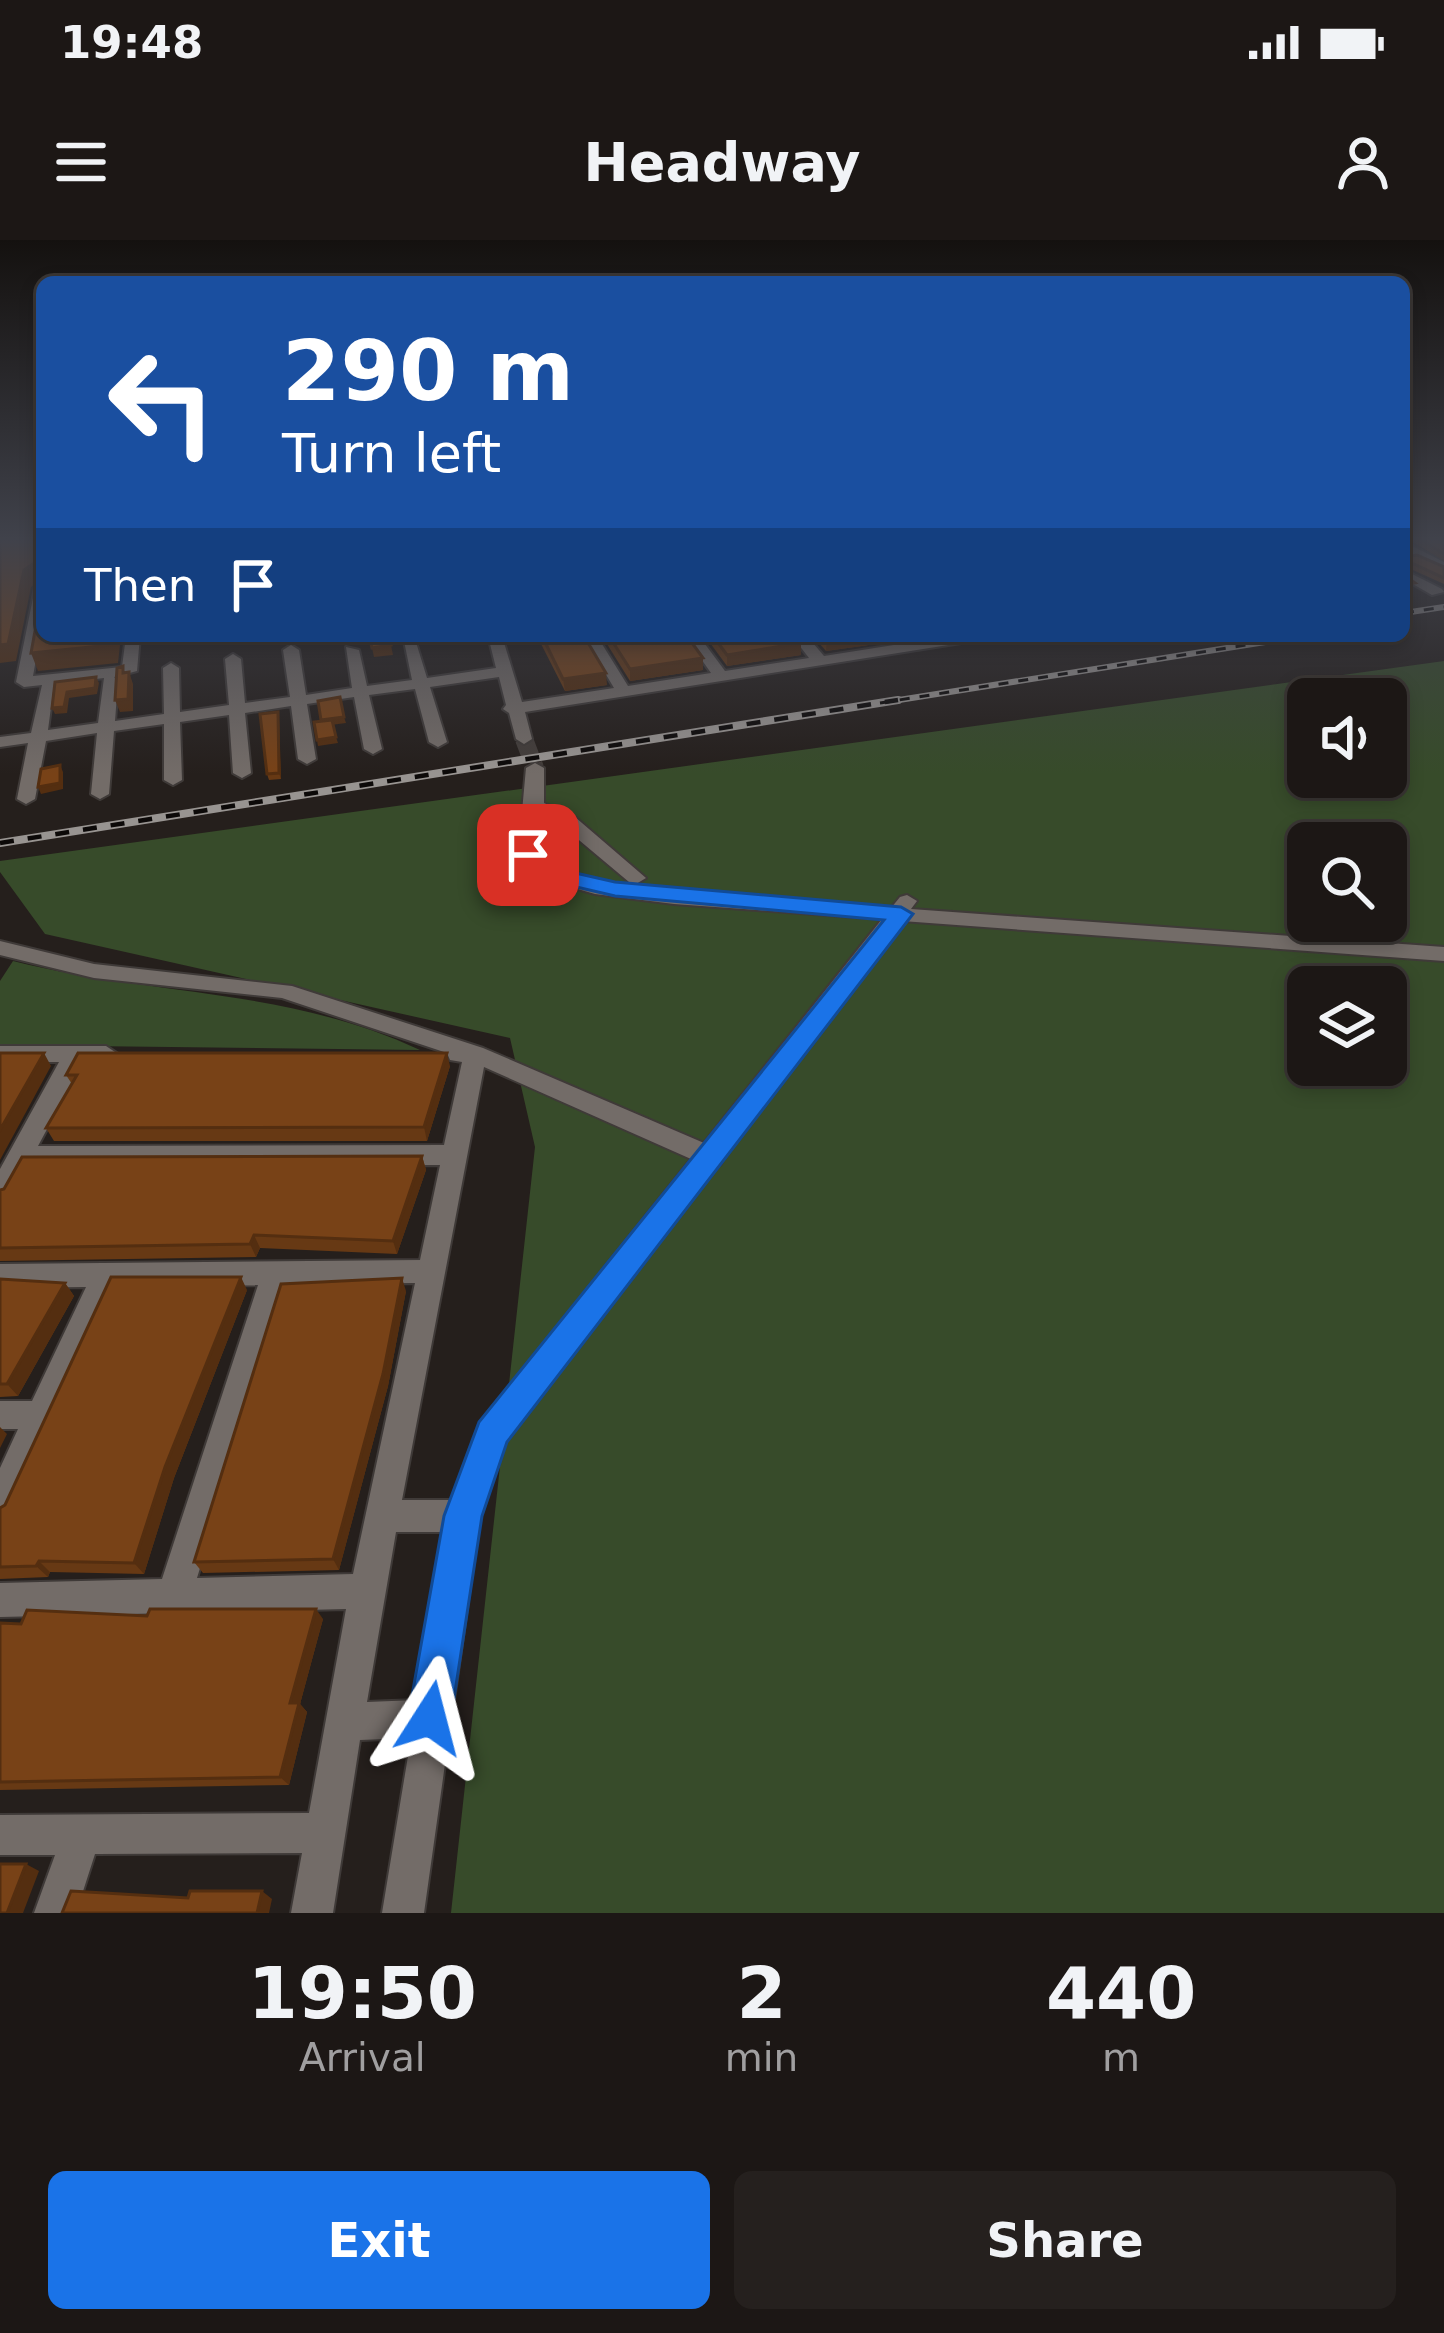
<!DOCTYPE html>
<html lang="en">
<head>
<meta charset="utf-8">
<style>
	:root { --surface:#1c1715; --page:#25201e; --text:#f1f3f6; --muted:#a09fa0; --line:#3a3634; --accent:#1a73e8 }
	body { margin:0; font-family:"DejaVu Sans",sans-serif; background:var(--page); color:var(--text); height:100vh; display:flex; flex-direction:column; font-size:45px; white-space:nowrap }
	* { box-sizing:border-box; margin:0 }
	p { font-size:39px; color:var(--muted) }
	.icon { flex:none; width:66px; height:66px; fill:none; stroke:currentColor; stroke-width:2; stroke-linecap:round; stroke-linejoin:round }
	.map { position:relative; height:1673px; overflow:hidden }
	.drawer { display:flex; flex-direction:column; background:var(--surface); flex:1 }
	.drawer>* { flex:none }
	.guide { position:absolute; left:36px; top:36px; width:1374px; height:366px; border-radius:18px; box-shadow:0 6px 18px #0003,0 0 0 3px var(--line); background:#1a4fa0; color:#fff; overflow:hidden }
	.tools { position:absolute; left:1287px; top:438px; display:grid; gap:24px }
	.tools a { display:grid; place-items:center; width:120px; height:120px; border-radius:18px; background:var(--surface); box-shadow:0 6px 18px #0003,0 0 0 3px var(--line); font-size:60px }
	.pin { position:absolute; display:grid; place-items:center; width:102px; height:102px; color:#fff; margin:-51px; border-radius:24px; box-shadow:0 6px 18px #0006 }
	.me { position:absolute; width:132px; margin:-66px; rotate:9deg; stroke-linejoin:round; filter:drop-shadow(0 0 9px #0008) }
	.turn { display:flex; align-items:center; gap:42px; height:252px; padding:0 48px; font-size:54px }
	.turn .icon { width:156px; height:156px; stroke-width:2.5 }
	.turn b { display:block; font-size:84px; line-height:102px }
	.then { display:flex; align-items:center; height:114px; padding:0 48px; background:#0003; gap:24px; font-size:45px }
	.eta { display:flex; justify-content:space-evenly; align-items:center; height:204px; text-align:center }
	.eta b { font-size:72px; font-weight:600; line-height:84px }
	.cta { display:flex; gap:24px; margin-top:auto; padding:24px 48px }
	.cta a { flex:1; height:138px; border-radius:18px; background:var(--accent); color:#fff; font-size:48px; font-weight:600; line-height:138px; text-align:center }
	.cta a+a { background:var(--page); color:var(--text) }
	.status { display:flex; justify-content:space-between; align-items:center; height:84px; padding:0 60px; background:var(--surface); direction:ltr }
	.status svg { height:33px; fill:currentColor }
	header { display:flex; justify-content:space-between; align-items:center; height:156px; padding:0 48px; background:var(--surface); font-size:54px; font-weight:600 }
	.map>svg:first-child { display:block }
	.green { fill:#374b2a; fill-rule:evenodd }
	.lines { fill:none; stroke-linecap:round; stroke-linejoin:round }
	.minor-tunnel { stroke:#433d3a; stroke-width:18; stroke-dasharray:18 9; stroke-linecap:butt }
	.minor-casing { stroke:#3f3a38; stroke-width:4 }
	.minor { fill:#736c68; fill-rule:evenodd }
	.rail-far1-casing { stroke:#989491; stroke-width:6 }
	.rail-casing { stroke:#989491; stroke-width:8 }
	.rail-far1 { stroke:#0c0908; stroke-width:3; stroke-dasharray:10; stroke-linecap:butt }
	.rail { stroke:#0c0908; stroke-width:4.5; stroke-dasharray:14; stroke-linecap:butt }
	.wall { fill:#673914 }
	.shaded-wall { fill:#542e10 }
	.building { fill:#784217; stroke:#542e10; stroke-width:3 }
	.route { fill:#1a73e8; stroke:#114b97; stroke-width:3 }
</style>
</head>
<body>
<div class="status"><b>19:48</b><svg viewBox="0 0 49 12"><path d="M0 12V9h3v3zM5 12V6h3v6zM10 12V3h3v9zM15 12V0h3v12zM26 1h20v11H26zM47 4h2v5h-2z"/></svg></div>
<header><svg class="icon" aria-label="menu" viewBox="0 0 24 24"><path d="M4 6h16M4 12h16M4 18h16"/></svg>Headway<svg class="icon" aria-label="person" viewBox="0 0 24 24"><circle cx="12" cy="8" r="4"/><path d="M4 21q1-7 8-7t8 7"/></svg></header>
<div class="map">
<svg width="1444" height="1673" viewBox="0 0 1444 1673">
	<rect width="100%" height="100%" fill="#251f1c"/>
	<!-- green -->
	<path class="green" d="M1444,421V1673H451L535,907L510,798L45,694L0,632V621ZM1308,459H1386V537H1308ZM1308,603H1386V681H1308ZM1308,747H1386V825H1308Z
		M13,721C151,756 288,748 420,810L0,805V741Z"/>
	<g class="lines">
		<!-- minor-tunnel -->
		<path class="minor-tunnel" d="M524,499L535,528"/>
		<defs>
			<path id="minor" d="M1437,299H1444V304Z
				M1404,302L1444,322V331L1404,311Z
				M1404,330L1442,349L1444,352L1432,355L1404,339Z
				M42,344V386L33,436L122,427L126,396H140L137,431L114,437L118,441L115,481L164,474L163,428L171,423L179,428L180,472L229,465L225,419L233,414L241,419L245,463L290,457L283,410L291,405L299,410L306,455L352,448L346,407L359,410L367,446L412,440L403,396L415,399L427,438L496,428L488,396H502L522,462L614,448L583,396H597L628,446L711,433L685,396H699L725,431L809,418L792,396H807L824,416L951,396H987L980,400L525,472L532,499L524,504L516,499L509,473L503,469L506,465L499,437L430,447L447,502L438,507L429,502L415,449L369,455L382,509L373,514L364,509L354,457L307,464L316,519L307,524L298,519L291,466L245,473L251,533L242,538L233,533L229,475L180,482L182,540L173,545L164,540V484L114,491L109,554L100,559L91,554L97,493L46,501L35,559L26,564L17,559L28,503L0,507V497L31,493L42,445L24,447L16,442L35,348ZM104,438L98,483L48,490L54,444Z
				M535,523L544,528V563L575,577L646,638L636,644L629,642L561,585L542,576L538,614C589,661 814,662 891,668L900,657L907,655L917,661L911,669L1444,707V721L902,681L724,915L721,924L715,926L505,1201L480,1276L424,1673H382L411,1498L360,1500L333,1673H291L302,1613L95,1614L76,1673H34L55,1615H0V1575L309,1573L346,1369L0,1377V1343L162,1339L258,1045L114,1046L12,1275L0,1280V1228L18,1189H0V1161H32L86,1047L0,1048V1024L420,1020L440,925L28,926L9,960L0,963V929L59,822H0V806H106L118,814L106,822H83L38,906L444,905L462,822L450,820L447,813L282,758L94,738L0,715V701L94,724L292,746L483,808L704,903L882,679L674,664L595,654L550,641L518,615L526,528ZM484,827L691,919L481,1183L452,1260H402ZM415,1043L353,1334L197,1338L286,1044ZM396,1292H444L417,1460L367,1462Z"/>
		</defs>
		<!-- minor casing -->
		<use href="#minor" class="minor-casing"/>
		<!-- minor -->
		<use href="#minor" class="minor"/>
		<defs>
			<path id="rail-far1" d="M1404,373L1444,367
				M880,463L1303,396"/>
			<path id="rail" d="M0,603L898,460"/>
		</defs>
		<!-- rail-far1 casing -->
		<use href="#rail-far1" class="rail-far1-casing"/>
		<!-- rail casing -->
		<use href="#rail" class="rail-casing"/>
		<!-- rail-far1 -->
		<use href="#rail-far1" class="rail-far1"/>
		<!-- rail -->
		<use href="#rail" class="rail"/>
	</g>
	<!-- wall -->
	<path class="wall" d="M1408,299H1441L1444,302V321Z
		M1404,317L1444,327V344L1404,326Z
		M537,396H584L607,445L565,451Z
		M602,396H687L703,430L630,441Z
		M705,396H796L801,415L727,426Z
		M813,396H933L826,411Z
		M278,472L281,539L269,540L267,534Z
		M450,826L427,901H54L46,888L72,844L66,835Z
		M422,916L426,930L397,1014L260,1008L256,1017L0,1021V950Z
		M0,1039L65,1043L74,1056L18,1156L0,1157Z
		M247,1050L174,1238L144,1334L50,1332L48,1337L0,1339V1268Z
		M406,1051L388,1146L339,1330L203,1333L194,1322Z
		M147,1376L323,1379L300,1464L307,1472L289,1545L0,1550V1383L21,1384Z"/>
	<!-- shaded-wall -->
	<path class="shaded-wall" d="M33,324L40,340L31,347L16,421L0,423V405L24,330Z
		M112,396H121L118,423L38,431L31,413Z
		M853,396H933L826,411L827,400Z
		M801,403V415L727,426V415Z
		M391,405L393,415L374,417L372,408Z
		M703,418V430L630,441V429Z
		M129,432L133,444V471L120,472L115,460Z
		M606,433L607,445L565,451L563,439Z
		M96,437L99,443L97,454L69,458L67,473L55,474L52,468L67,452Z
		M278,472L279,478L281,539L279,533Z
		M344,477L346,483L323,486L321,480Z
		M336,497L338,503L318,506L317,500Z
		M60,525L63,532V549L41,554L38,547Z
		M44,813L51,826L0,920V890Z
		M447,813L450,826L427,901L424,887Z
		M422,916L426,930L397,1014L393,1001Z
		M254,995L260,1008L256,1017L250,1004Z
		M241,1037L247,1050L174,1238L144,1334L134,1323L165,1227Z
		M402,1038L406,1051L388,1146L339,1330L333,1319Z
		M65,1043L74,1056L18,1156L7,1144Z
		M0,1187L7,1194L0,1208Z
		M39,1321L50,1332L48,1337L36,1326Z
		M316,1369L323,1379L300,1464L307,1472L289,1545L280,1537L290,1463Z
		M26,1624L39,1631L23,1673H7Z
		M262,1651L272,1659L269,1673H257Z"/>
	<!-- building -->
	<path class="building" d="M0,299H42V396H112L111,405L31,413L39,369L40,327L33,324L24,330L8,404L0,405Z
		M1420,299H1441L1444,302V314Z
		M1417,315L1444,327V338L1405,320L1404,325V317Z
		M1404,335L1415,343L1404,345Z
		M369,396H388L391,405L372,408Z
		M542,396H584L606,433L563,439Z
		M609,396H687L703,418L630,429Z
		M713,396H796L801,403L727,415Z
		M823,396H853L827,400Z
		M123,426V433L129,432L128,459L115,460L117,428Z
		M96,437L95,448L67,452L64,467L52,468L55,442Z
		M340,457L344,477L321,480L318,461Z
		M278,472L279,533L267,534L260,474Z
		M332,480L336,497L317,500L314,482Z
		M60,525V543L38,547L41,529Z
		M0,813H44L0,890Z
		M78,813H447L424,887L46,888L77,835H66Z
		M422,916L393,1001L254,995L250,1004L0,1008V950L4,949L22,917Z
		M111,1037H241L165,1227L134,1323L39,1321L36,1326L0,1327V1268L5,1265Z
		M402,1038L383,1134L333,1319L194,1322L281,1044Z
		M0,1039L65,1043L7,1144H0Z
		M150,1369H316L290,1463H299L280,1537L0,1542V1383L21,1384L27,1370L147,1376Z
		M0,1624H26L7,1673H0Z
		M71,1651L188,1658L190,1651H262L257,1673H62Z"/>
	<!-- sky -->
	<linearGradient id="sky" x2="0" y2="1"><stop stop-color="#14110f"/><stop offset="0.56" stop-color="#40424b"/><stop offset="1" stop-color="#40424b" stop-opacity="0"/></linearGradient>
	<rect width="1444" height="534" fill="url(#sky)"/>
	<!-- route -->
	<path class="route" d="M528,608L558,629L615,642L901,667L913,674L507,1202L482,1276L451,1478L445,1493L430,1500L415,1493L408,1478L444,1276L479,1182L884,680L615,656L542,639L517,615Z"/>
</svg>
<div class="tools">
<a><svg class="icon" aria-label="sound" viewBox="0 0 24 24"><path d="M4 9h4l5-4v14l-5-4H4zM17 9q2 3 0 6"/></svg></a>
<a><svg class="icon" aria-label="search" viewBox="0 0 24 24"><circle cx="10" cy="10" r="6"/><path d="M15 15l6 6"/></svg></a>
<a><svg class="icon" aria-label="layers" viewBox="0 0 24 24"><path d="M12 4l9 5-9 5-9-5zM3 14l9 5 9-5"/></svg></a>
</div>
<div class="pin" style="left:528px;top:615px;background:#d93025"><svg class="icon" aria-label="arrive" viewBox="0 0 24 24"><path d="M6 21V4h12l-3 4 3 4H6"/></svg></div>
<svg class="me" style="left:430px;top:1478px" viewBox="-20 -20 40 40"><path d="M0-17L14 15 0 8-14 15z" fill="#1a73e8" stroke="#fff" stroke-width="4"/></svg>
<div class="guide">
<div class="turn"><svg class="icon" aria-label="left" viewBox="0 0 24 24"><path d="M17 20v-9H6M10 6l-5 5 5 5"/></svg><div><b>290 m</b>Turn left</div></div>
<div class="then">Then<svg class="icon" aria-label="arrive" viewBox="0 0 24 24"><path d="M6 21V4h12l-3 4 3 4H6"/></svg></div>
</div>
</div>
<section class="drawer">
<div class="eta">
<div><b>19:50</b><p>Arrival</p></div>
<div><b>2</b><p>min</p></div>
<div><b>440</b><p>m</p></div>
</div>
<div class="cta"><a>Exit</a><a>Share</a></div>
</section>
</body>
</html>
